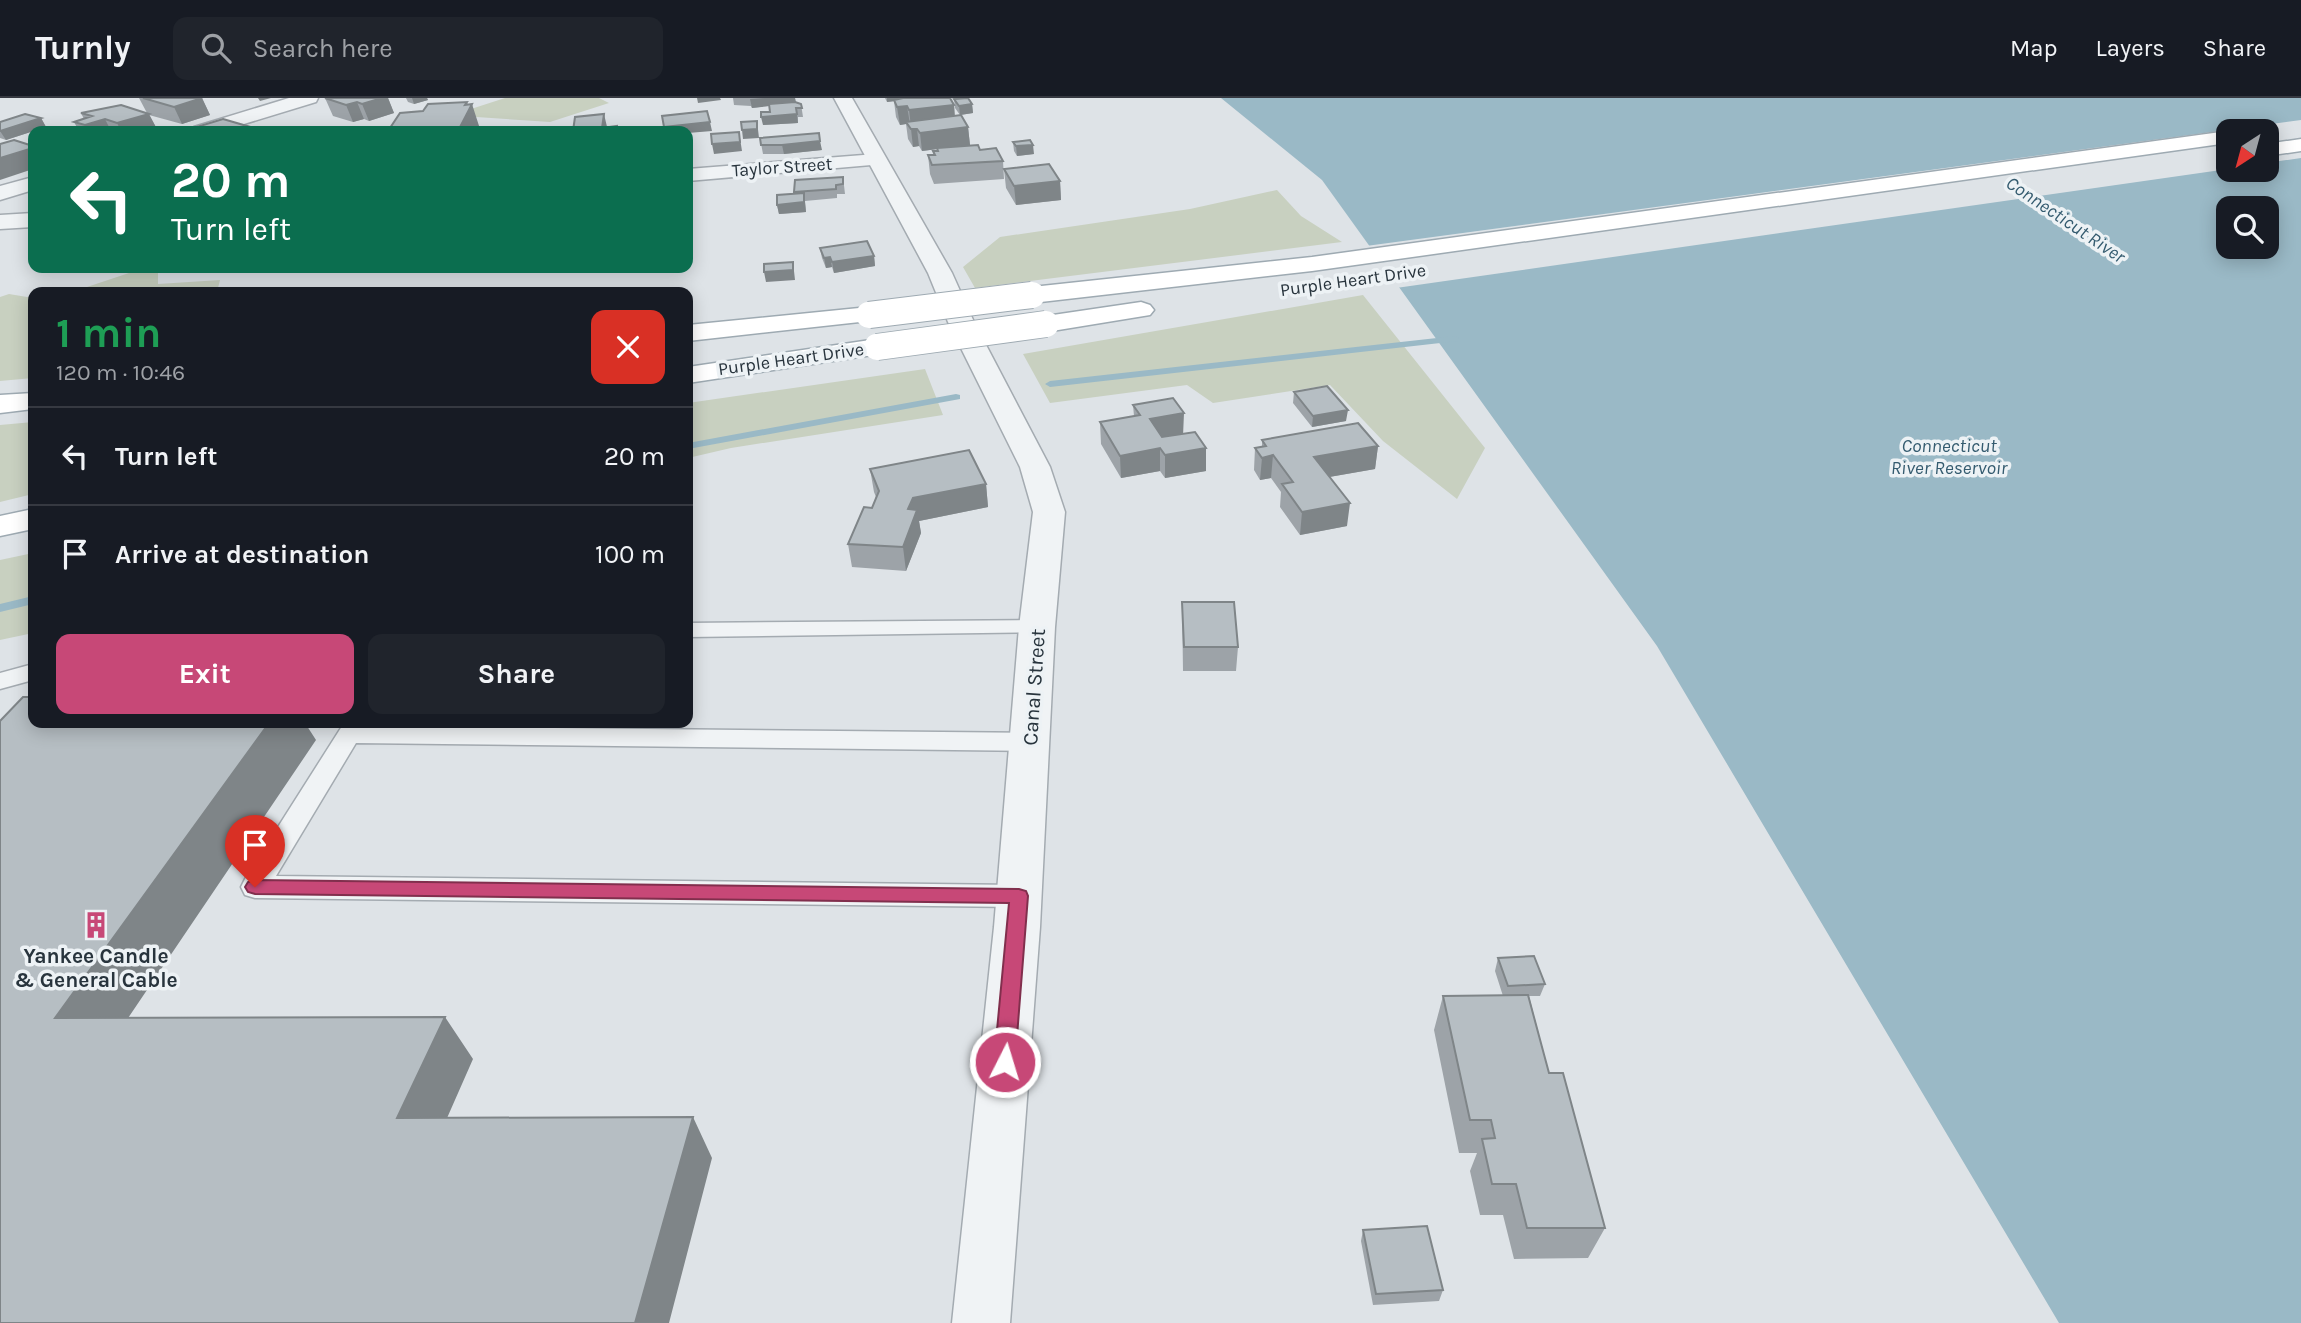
<!DOCTYPE html>
<html lang="en">
<head>
<meta charset="utf-8">
<style>
	:root { --surface:#171b24; --page:#20242c; --text:#f1f3f6; --muted:#9ea1a6; --line:#363941; --accent:#c74877 }
	body { margin:0; font-family:Karla,sans-serif; background:var(--page); color:var(--text); height:100vh; display:flex; flex-direction:column; font-size:26px; white-space:nowrap }
	* { box-sizing:border-box; margin:0 }
	p { font-size:23px; color:var(--muted) }
	.icon { flex:none; width:38px; height:38px; fill:none; stroke:currentColor; stroke-width:2; stroke-linecap:round; stroke-linejoin:round }
	.map { position:relative; flex:1; overflow:hidden }
	.sheet { position:absolute; left:28px; top:189px; width:665px; height:441px; display:flex; flex-direction:column; background:var(--surface); border-radius:14px; box-shadow:0 4px 18px #0003 }
	.sheet>* { flex:none }
	.guide { position:absolute; left:28px; top:28px; width:665px; height:147px; border-radius:14px; box-shadow:0 4px 18px #0003; background:#0b6e4f; color:#fff; overflow:hidden }
	.needle { width:46px; rotate:216deg }
	.fabs { position:absolute; left:2216px; top:21px; display:grid; gap:14px }
	.fabs a { display:grid; place-items:center; width:63px; height:63px; border-radius:14px; background:var(--surface); box-shadow:0 4px 18px #0003; font-size:35px }
	.pin { position:absolute; display:grid; place-items:center; width:60px; height:60px; color:#fff; margin:-72px -30px; border-radius:50% 50% 50% 0; rotate:-45deg; box-shadow:0 0 7px #0007 }
	.pin .icon { rotate:45deg }
	.me { position:absolute; width:77px; margin:-38px; rotate:5deg; stroke-linejoin:round; filter:drop-shadow(0 0 5px #0008) }
	.turn { display:flex; align-items:center; gap:24px; height:147px; padding:0 28px; font-size:32px }
	.turn .icon { width:91px; height:91px; stroke-width:2.5 }
	.turn b { display:block; font-size:49px; line-height:60px }
	.round { display:grid; place-items:center; flex:none; width:74px; height:74px; border-radius:14px; background:var(--page) }
	.overview { display:flex; align-items:center; justify-content:space-between; height:119px; padding:0 28px }
	h1 { font-size:42px; font-weight:700; line-height:52px; color:#1e9e55 }
	.primary-button { display:flex; gap:14px; margin-top:auto; padding:14px 28px }
	.primary-button a { flex:1; height:80px; border-radius:14px; background:var(--accent); color:#fff; font-size:28px; font-weight:700; line-height:80px; text-align:center }
	.primary-button a+a { background:var(--page); color:var(--text) }
	ul { padding:0; list-style:none }
	li { display:flex; align-items:center; gap:21px; height:98px; padding:0 28px; border-top:2px solid var(--line) }
	li div { flex:1 }
	li b { display:block; font-size:26px }
	li em { font-style:normal }
	header { display:flex; align-items:center; gap:42px; box-sizing:border-box; height:98px; padding:0 35px; background:var(--surface); border-bottom:2px solid var(--line) }
	header strong { font-size:33px }
	nav { display:flex; gap:38px; margin-inline-start:auto; font-size:24px }
	.search { width:490px; height:63px; background:var(--page); display:flex; align-items:center; gap:18px; box-sizing:border-box; padding:0 24px; border-radius:14px; color:var(--muted); font-size:26px }
	.map>svg:first-child { display:block }
	.green { fill:#c8d0c0 }
	.water { fill:#9ab9c6; fill-rule:evenodd }
	.pier { fill:#dee3e7 }
	.lines { fill:none; stroke-linecap:round; stroke-linejoin:round }
	.stream { fill:#9ab9c6; fill-rule:evenodd }
	.service-casing { stroke:#a4abb1; stroke-width:3 }
	.minor-casing { stroke:#a4abb1; stroke-width:3 }
	.tertiary-casing { stroke:#a4abb1; stroke-width:3 }
	.primary-casing { stroke:#9eaab2; stroke-width:3 }
	.service { fill:#f0f3f5; fill-rule:evenodd }
	.minor { fill:#f0f3f5; fill-rule:evenodd }
	.tertiary { fill:#f0f3f5; fill-rule:evenodd }
	.primary { fill:#fff; fill-rule:evenodd }
	.primary-bridge-casing { stroke:#9eaab2; stroke-width:28; stroke-linecap:butt }
	.primary-bridge { stroke:#fff; stroke-width:26 }
	.wall { fill:#9da3a8 }
	.shaded-wall { fill:#7f8588 }
	.building { fill:#b6bec3; stroke:#7f8588; stroke-width:2 }
	.route { fill:#c74877; stroke:#812f4d; stroke-width:2 }
	.labels { text-anchor:middle; stroke-width:7; stroke-linejoin:round; paint-order:stroke }
	.far-street-label { font-size:18px; fill:#28343d; stroke:#edf2f5 }
	.far-water-label { font-size:19px; font-style:italic; fill:#345b6f; stroke:#edf2f5 }
	.street-label { font-size:21px; fill:#28343d; stroke:#edf2f5 }
	.poi-label { font-size:21px; font-weight:bold; fill:#28343d; stroke:#edf2f5 }
</style>
</head>
<body>
<header>
<strong>Turnly</strong>
<div class="search"><svg class="icon" aria-label="search" viewBox="0 0 24 24"><circle cx="10" cy="10" r="6"/><path d="M15 15l6 6"/></svg>Search here</div>
<nav><a>Map</a><a>Layers</a><a>Share</a></nav>
</header>
<div class="map">
<svg width="2301" height="1225" viewBox="0 0 2301 1225">
	<rect width="100%" height="100%" fill="#dee3e7"/>
	<!-- green -->
	<path class="green" d="M505,0H599L609,5L550,24L461,18L471,11Z
		M1277,92L1301,118L1342,144L975,190L963,169L1000,139L1190,111Z
		M144,170H158V186L220,182L217,194H72Z
		M9,196L33,200V280L0,283V199Z
		M1363,197L1485,350L1457,401L1383,343L1330,287L1213,305L1187,287L1050,305L1023,256Z
		M925,271L943,317L731,350L688,360V305Z
		M33,324V396L0,404V327Z
		M33,455V535L0,542V462Z"/>
	<!-- water -->
	<path class="water" d="M1221,0H2301V1225H2059L1657,548L1322,82ZM2228,33H2266V72H2228ZM2228,110H2266V149H2228Z"/>
	<!-- pier -->
	<path class="pier" d="M2301,22V60L2266,65V33H2228V71L1396,190L1366,148Z"/>
	<g class="lines">
		<!-- stream -->
		<path class="stream" d="M1455,238L1460,241L1458,243L1050,289L1045,286L1050,283Z
			M956,296L960,297V301L688,351V345Z
			M33,498V506L0,514V506Z"/>
		<defs>
			<path id="service" d="M1037,522L1045,524L1048,529L1045,534L688,539V525Z
				M33,566V582L0,591V575Z
				M344,625H368L367,628L1030,635L1039,638L1043,644L1039,650L1030,653L356,645L276,778L1019,787L1029,790L1033,798L1029,806L1019,809L255,800L245,797L241,789L245,781Z"/>
			<path id="minor" d="M289,0H318L316,4L221,33H191L194,29Z
				M876,56L883,58L886,62L883,66L688,83V71Z
				M33,79V92L0,102V88Z
				M33,115V129L0,131V117Z"/>
			<path id="tertiary" d="M834,0H852L952,175L974,224L1050,369L1065,414L1055,529L1040,829L1010,1225H952L994,829L1019,529L1033,414L1020,369L948,224L928,175Z"/>
			<path id="primary" d="M2228,33V45L1312,173L1032,205L1023,202L1019,197L1023,192L1032,189L1312,159Z
				M2301,41V53L2266,58V46Z
				M1141,204L1150,207L1154,212L1150,217L1046,234L1037,232L1033,226L1037,220L1046,218Z
				M869,209L878,212L882,217L878,222L688,243V227Z
				M877,241L886,243L890,249L886,255L688,285V269Z
				M33,295V311L0,315V297Z
				M33,411V431L0,438V418Z"/>
		</defs>
		<!-- service casing -->
		<use href="#service" class="service-casing"/>
		<!-- minor casing -->
		<use href="#minor" class="minor-casing"/>
		<!-- tertiary casing -->
		<use href="#tertiary" class="tertiary-casing"/>
		<!-- primary casing -->
		<use href="#primary" class="primary-casing"/>
		<!-- service -->
		<use href="#service" class="service"/>
		<!-- minor -->
		<use href="#minor" class="minor"/>
		<!-- tertiary -->
		<use href="#tertiary" class="tertiary"/>
		<!-- primary -->
		<use href="#primary" class="primary"/>
		<defs>
			<path id="primary-bridge" d="M869,217L1032,197
				M877,249L1046,226"/>
		</defs>
		<!-- primary-bridge casing -->
		<use href="#primary-bridge" class="primary-bridge-casing"/>
		<!-- primary-bridge -->
		<use href="#primary-bridge" class="primary-bridge"/>
	</g>
	<!-- wall -->
	<path class="wall" d="M139,0H202L210,17L182,26L149,17L158,33H79L74,24L84,21L81,15H147Z
		M325,0H388L394,15L369,23L364,21L353,24L333,18Z
		M406,0H427L428,2L414,6L408,4Z
		M733,0H795L796,5L801,6L803,19H798V25L763,27L770,14L769,8L752,10L751,8L734,7Z
		M885,0H950L954,7L955,18L968,29L970,47L1003,63L1004,81L934,86L930,76L928,57H934L933,53H938L937,51L922,53L919,48L913,49L908,41L906,26L900,27L896,19L894,3L887,4Z
		M954,1L972,6L973,15L960,17L955,10Z
		M41,20L46,29L6,42L0,40V24Z
		M760,40L822,52L784,56H763Z
		M1013,44L1034,56L1017,58L1014,53Z
		M1004,71L1060,83L1061,102L1016,107L1006,90Z
		M843,79L845,96H837V100L805,103L806,114L779,116L777,107L795,96L794,94Z
		M820,150L874,158L875,168L834,175L832,169L826,170L822,160Z
		M1294,294L1346,323L1312,329L1293,305Z
		M1133,307L1183,336L1206,373L1165,380L1160,373L1121,380L1101,346L1100,324L1134,318Z
		M1262,342L1378,348L1375,371L1329,379L1347,428L1300,437L1280,409L1281,394L1271,380L1260,382L1254,372L1255,350L1262,349Z
		M870,371L986,386L988,409L919,423L921,435L906,473L852,469L848,446L872,410L876,399L874,394Z
		M1182,504L1238,549L1236,573H1183Z
		M1498,860L1545,886L1540,898H1529L1549,975L1605,1130L1588,1160L1514,1161L1503,1117H1480L1470,1073L1477,1055H1459L1434,932L1443,898H1503L1495,873Z
		M1363,1132L1443,1192L1439,1203L1373,1207L1361,1143Z"/>
	<!-- shaded-wall -->
	<path class="shaded-wall" d="M202,0L210,17L182,26L174,9Z
		M258,0H271L260,3Z
		M382,0H388L394,15L369,23L362,6Z
		M412,0H427L428,2L414,6Z
		M697,0H720L721,2L698,5Z
		M764,0H795L796,5L752,10L750,1Z
		M887,0H913V1L887,4Z
		M357,4L364,21L353,24L346,7Z
		M467,4L469,11L472,6L480,31V33H458Z
		M972,6L973,15L960,17L959,8Z
		M954,7L955,25L911,29L909,12Z
		M907,8L910,26L906,24V26L900,27L897,9Z
		M796,10L798,25L763,27L761,19Z
		M149,16L158,33H121L117,25Z
		M604,16L608,33L602,30Z
		M41,20L46,29L6,42L0,33Z
		M105,21L111,33H88L85,27Z
		M757,23L759,40L743,41L742,32Z
		M710,24L712,33L688,35V33H665L664,29Z
		M968,29L970,47L922,53L920,35Z
		M911,31H917L919,48L913,49Z
		M739,34L742,53L714,56L712,46Z
		M820,43L822,52L784,56L782,47Z
		M1033,47L1034,56L1017,58L1016,48Z
		M33,50V71L0,82V60Z
		M1060,83L1061,102L1016,107L1014,88Z
		M804,95L806,114L779,116L777,107Z
		M874,158L875,168L834,175L832,164Z
		M830,159L832,169L826,170L824,160Z
		M793,164L795,182L766,184L764,174Z
		M1348,312L1346,323L1312,329L1313,318Z
		M1184,315L1183,338L1150,343V321Z
		M1378,348L1375,371L1312,382L1314,359Z
		M1160,350V373L1121,380L1120,358Z
		M1206,350V373L1165,380V357Z
		M1273,357L1271,380L1260,382L1262,360Z
		M986,386L988,409L919,423L921,435L906,473L903,449L908,411L913,400Z
		M1350,405L1347,428L1300,437L1302,414Z
		M269,625H305L316,642L99,963L55,920Z
		M445,919L473,961L429,1061L397,1020Z
		M693,1019L712,1060L669,1225H635Z"/>
	<!-- building -->
	<path class="building" d="M143,0H202L174,9Z
		M325,0H382L362,6L357,4L346,7Z
		M903,0H950L954,7L909,12L907,8L897,9L894,2Z
		M968,0L972,6L959,8L954,1Z
		M467,4L465,7L472,6L458,33H388L400,15L423,13L428,6Z
		M795,4L801,6L802,10H796L797,16L761,19V14H770L769,6Z
		M121,7L149,16L117,25L105,21L85,27L74,24L92,18L81,15Z
		M707,13L710,24L664,29L662,18Z
		M25,16L41,20L0,33V24Z
		M604,16L602,30L617,28V33H573L575,19Z
		M961,17L968,29L920,35L917,31H911L906,24Z
		M223,21L264,33H197L190,31Z
		M757,23V31L742,32L741,24Z
		M739,34L740,44L712,46L711,36Z
		M819,35L820,43L782,47H761L760,40Z
		M14,42L33,48V50L0,60V46Z
		M1030,42L1033,47L1016,48L1013,44Z
		M978,47L980,52L996,50L1003,63L932,67L928,57H935L933,53H938L937,50Z
		M1049,66L1060,83L1014,88L1004,71Z
		M843,79V86L836,87V91L794,94L795,82Z
		M804,95V104L777,107V97Z
		M867,143L874,158L832,164L830,159L824,160L820,150Z
		M793,164V172L764,174V166Z
		M1327,288L1348,312L1313,318L1294,294Z
		M1173,300L1184,315L1150,321L1162,339L1195,334L1206,350L1165,357L1160,350L1120,358L1100,324L1140,317L1133,307Z
		M1358,325L1378,348L1314,359L1350,405L1302,414L1282,386L1293,384L1273,357L1262,360L1255,350L1266,348L1262,342Z
		M969,352L986,386L913,400L908,411L917,412L903,449L848,446L864,409L872,410L879,393L870,371Z
		M1182,504H1234L1238,549H1184Z
		M23,599H33V625H269L55,920L445,919L397,1020L693,1019L635,1225H0V623Z
		M1534,858L1545,886L1508,888L1498,860Z
		M1528,897L1549,975H1563L1605,1130H1527L1516,1086H1492L1482,1041L1495,1040L1491,1022H1470L1443,898Z
		M1427,1128L1443,1192L1376,1196L1363,1132Z"/>
	<!-- route -->
	<path class="route" d="M255,782L1019,791L1026,793L1028,798L1015,964L1012,971L1005,973L997,971L994,964L1009,805L255,796L248,794L245,789L248,784Z"/>
	<!-- icons -->
	<defs>
		<symbol id="building-bare" viewBox="-9 -9 18 18"><path d="M-4-6H4V6H1V3H-1V6H-4ZM-2.5-4.3h1.7v1.8h-1.7ZM.8-4.3h1.7v1.8H.8ZM-2.5-1h1.7V.8h-1.7ZM.8-1h1.7V.8H.8Z" fill="#c74877" stroke="#edf2f5" stroke-width="2.5" paint-order="stroke"/></symbol>
	</defs>
	<g fill-rule="evenodd">
		<use href="#building-bare" x="77" y="808" width="38" height="38"/>
	</g>
	<g class="labels">
		<!-- far-street labels -->
		<g class="far-street-label">
			<text transform="translate(782 69) rotate(-4)" y="6">Taylor Street</text>
			<text transform="translate(1353 182) rotate(-8)" y="6">Purple Heart Drive</text>
			<text transform="translate(791 261) rotate(-8)" y="6">Purple Heart Drive</text>
		</g>
		<!-- far-water labels -->
		<g class="far-water-label">
			<text transform="translate(2066 121) rotate(34)" y="7">Connecticut River</text>
			<text x="1949" y="354">Connecticut<tspan x="1949" dy="22">River Reservoir</tspan></text>
		</g>
		<!-- street labels -->
		<g class="street-label">
			<text transform="translate(1034 589) rotate(-86)" y="7">Canal Street</text>
		</g>
		<!-- poi labels -->
		<g class="poi-label">
			<text x="96" y="865">Yankee Candle<tspan x="96" dy="24">&amp; General Cable</tspan></text>
		</g>
	</g>
</svg>
<div class="fabs">
<a><svg class="needle" viewBox="-14 -14 28 28"><path d="M0-13l5 13h-10z" fill="#e53935"/><path d="M0 13l5-13h-10z" fill="#9ea1a6"/></svg></a>
<a><svg class="icon" aria-label="search" viewBox="0 0 24 24"><circle cx="10" cy="10" r="6"/><path d="M15 15l6 6"/></svg></a>
</div>
<div class="pin" style="left:255px;top:789px;background:#d93025"><svg class="icon" aria-label="arrive" viewBox="0 0 24 24"><path d="M6 21V4h12l-3 4 3 4H6"/></svg></div>
<svg class="me" style="left:1005px;top:964px" viewBox="-20 -20 40 40"><circle r="17" fill="#c74877" stroke="#fff" stroke-width="3"/><path d="M0-11L8 9 0 5-8 9z" fill="#fff"/></svg>
<div class="guide">
<div class="turn"><svg class="icon" aria-label="left" viewBox="0 0 24 24"><path d="M17 20v-9H6M10 6l-5 5 5 5"/></svg><div><b>20 m</b>Turn left</div></div>
</div>
<section class="sheet">
<div class="overview"><div><h1>1 min</h1><p>120 m · 10:46</p></div><a class="round" style="background:#d93025;color:#fff"><svg class="icon" aria-label="close" viewBox="0 0 24 24"><path d="M6 6l12 12M18 6L6 18"/></svg></a></div>
<ul>
<li><svg class="icon" aria-label="left" viewBox="0 0 24 24"><path d="M17 20v-9H6M10 6l-5 5 5 5"/></svg><div><b>Turn left</b></div><em>20 m</em></li>
<li><svg class="icon" aria-label="arrive" viewBox="0 0 24 24"><path d="M6 21V4h12l-3 4 3 4H6"/></svg><div><b>Arrive at destination</b></div><em>100 m</em></li>
</ul>
<div class="primary-button"><a>Exit</a><a>Share</a></div>
</section>
</div>
</body>
</html>
